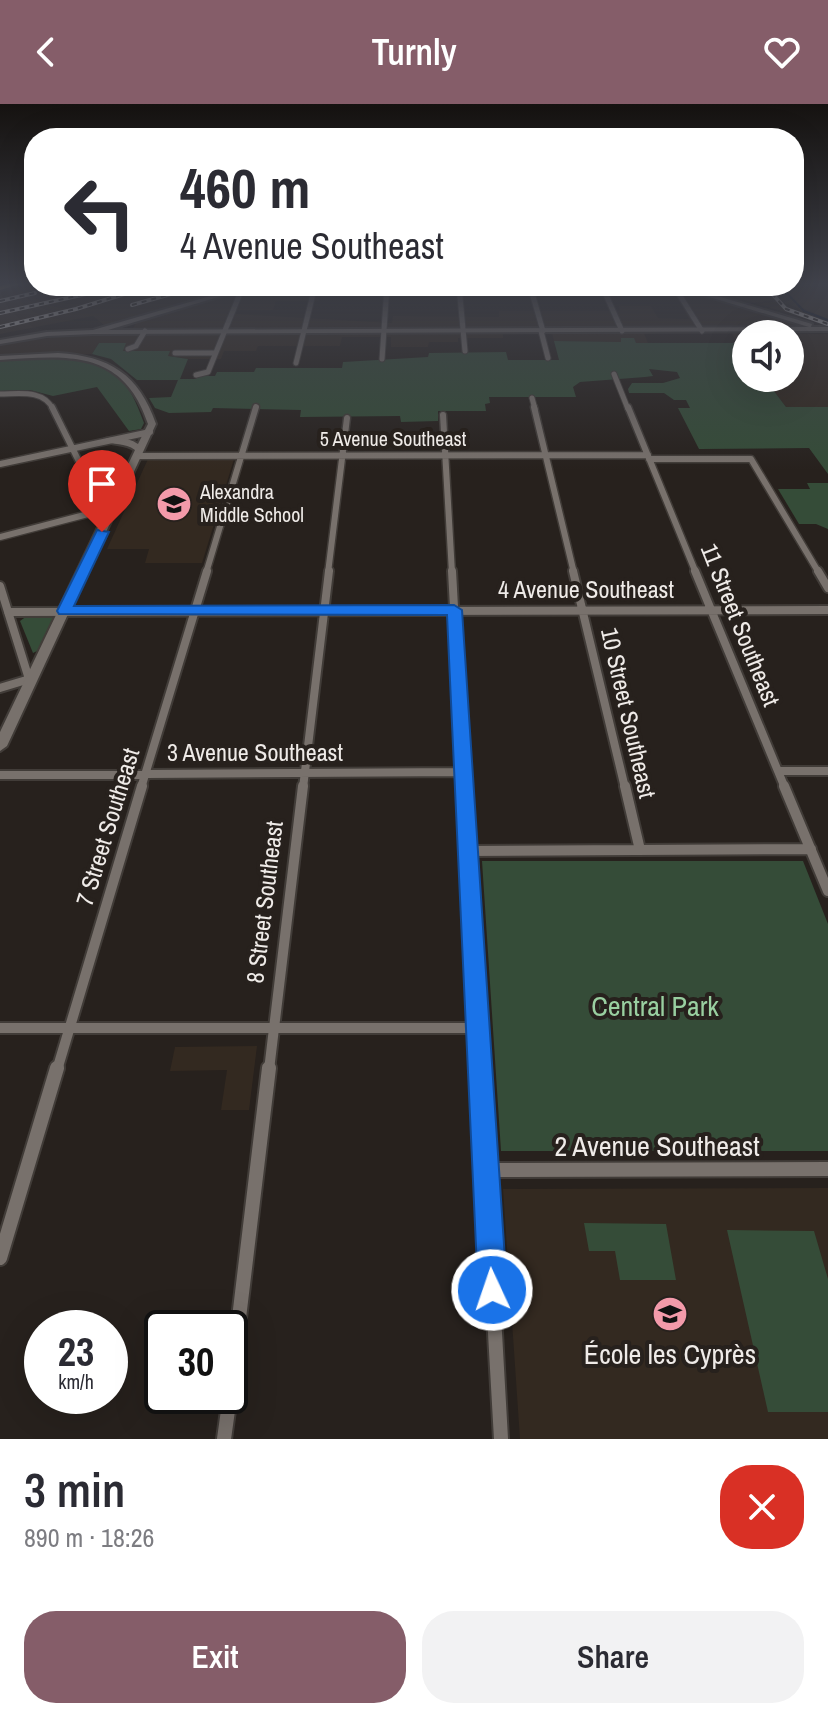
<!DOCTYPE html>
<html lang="en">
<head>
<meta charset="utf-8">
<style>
	:root { --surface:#fff; --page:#f2f2f3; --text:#2b2b33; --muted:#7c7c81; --accent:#855d69 }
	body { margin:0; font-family:"Archivo Narrow",sans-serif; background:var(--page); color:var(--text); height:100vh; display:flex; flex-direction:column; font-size:30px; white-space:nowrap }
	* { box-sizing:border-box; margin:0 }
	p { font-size:26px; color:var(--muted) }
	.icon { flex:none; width:44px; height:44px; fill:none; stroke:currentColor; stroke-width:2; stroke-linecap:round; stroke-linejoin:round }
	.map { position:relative; height:1335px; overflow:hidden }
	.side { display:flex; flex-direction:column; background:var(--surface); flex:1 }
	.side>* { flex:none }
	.guide { position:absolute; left:24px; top:24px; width:780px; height:168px; border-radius:32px; box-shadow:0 8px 32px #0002; background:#fff; color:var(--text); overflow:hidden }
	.buttons { position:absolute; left:732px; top:216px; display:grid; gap:16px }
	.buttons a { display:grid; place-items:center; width:72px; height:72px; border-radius:50%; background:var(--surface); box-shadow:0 8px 32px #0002; font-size:40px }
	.speed { position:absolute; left:24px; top:1206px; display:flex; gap:16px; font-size:40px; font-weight:700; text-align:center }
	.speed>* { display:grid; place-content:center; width:104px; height:104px; border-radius:50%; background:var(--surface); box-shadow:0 8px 32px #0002; line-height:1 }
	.speed small { font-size:20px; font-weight:400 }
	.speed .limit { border:4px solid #111; border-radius:12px; background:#fff; color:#111 }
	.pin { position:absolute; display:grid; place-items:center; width:68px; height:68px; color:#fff; margin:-82px -34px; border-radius:50% 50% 50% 0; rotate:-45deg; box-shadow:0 0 8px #0007 }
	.pin .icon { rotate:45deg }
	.me { position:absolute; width:88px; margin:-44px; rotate:357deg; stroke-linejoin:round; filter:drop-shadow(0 0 6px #0008) }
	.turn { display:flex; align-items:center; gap:28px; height:168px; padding:0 24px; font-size:36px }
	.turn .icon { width:104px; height:104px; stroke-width:2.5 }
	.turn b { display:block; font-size:56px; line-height:68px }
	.round { display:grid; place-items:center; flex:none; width:84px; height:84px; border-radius:32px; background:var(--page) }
	.headline { display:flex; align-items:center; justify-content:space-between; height:136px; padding:0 24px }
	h1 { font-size:48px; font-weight:600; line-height:60px }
	.cta { display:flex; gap:16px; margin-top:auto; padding:16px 24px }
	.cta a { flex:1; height:92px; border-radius:32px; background:var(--accent); color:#fff; font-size:32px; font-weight:600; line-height:92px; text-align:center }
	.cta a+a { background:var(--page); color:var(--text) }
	header { display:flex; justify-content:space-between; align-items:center; height:104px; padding:0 24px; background:var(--accent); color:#fff; font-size:36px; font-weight:600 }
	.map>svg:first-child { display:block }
	.built { fill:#332920 }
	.green { fill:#354c38 }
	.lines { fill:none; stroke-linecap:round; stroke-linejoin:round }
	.stream { stroke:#000a20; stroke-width:2 }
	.street-far4-casing { stroke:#413c38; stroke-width:7 }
	.street-far3-casing { stroke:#413c38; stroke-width:9 }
	.street-far2-casing { stroke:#413c38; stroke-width:12 }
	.street-far1-casing { stroke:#413c38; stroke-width:14 }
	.street-casing { stroke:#413c38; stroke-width:18 }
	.secondary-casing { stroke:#413c38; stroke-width:4 }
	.primary-casing { stroke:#413c38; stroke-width:4 }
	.street-far4 { stroke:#78716c; stroke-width:5 }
	.street-far3 { stroke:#78716c; stroke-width:6 }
	.street-far2 { stroke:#78716c; stroke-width:8 }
	.street-far1 { stroke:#78716c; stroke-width:10 }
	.street { stroke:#78716c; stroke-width:14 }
	.secondary { fill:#78716c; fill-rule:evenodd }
	.primary { fill:#a08c57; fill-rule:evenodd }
	.rail-casing { stroke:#d3cfcc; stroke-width:4 }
	.rail { stroke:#27211d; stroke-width:2; stroke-dasharray:5; stroke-linecap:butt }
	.route { fill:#1a73e8; stroke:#114b97; stroke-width:2 }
	.labels { text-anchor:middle; stroke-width:8; stroke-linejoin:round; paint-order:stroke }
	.far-street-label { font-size:20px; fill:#efebe8; stroke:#27211d }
	.far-poi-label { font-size:20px; fill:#efebe8; stroke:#27211d; text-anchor:start }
	.street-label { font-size:24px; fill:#efebe8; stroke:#27211d }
	.near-park-label { font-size:28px; fill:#99cfa0; stroke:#27211d }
	.near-street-label { font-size:28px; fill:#efebe8; stroke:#27211d }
	.near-poi-label { font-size:28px; fill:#efebe8; stroke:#27211d }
</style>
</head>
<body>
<header><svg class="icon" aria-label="back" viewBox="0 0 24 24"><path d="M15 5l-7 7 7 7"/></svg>Turnly<svg class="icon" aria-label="heart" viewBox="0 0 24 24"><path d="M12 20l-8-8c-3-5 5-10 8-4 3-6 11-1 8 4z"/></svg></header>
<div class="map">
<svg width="828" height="1335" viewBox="0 0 828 1335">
	<rect width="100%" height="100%" fill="#27211d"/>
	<!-- built -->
	<path class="built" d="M29,179H34V182H243L105,222L93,212L0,230V186Z
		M794,179H828V215L796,201L782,182H794Z
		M260,182H323L319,197H276L273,206H237L236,210L392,219L393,212L499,213V207H620L619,202H651L658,214L689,215L673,187L694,190L798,221L771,224H133L136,219Z
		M698,182H766L787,204L828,221Z
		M503,229V234H458V238H429L428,243H391V233H342L340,242H258L256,247H224L221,255H188L167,252L169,247H121L125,239H99L92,250L0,252V240L83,230Z
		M552,229H644L648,239H636L633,234L621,235L622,238L554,237Z
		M731,229L828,230V303H786L764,274H790V230H746V250Z
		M148,355H234L202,459H145L149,445H107Z
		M129,357L113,391L107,390L96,366Z
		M257,942L249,1006H221L227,966L170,967L175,943Z
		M828,1084V1335H520L503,1085Z"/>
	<!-- green -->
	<path class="green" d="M621,234H634L636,239H738L746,250V274H764L786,303H828V370L809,344L699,345L678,304H690L686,296H674L664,289H629L628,285L632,279H663L680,274L677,268L649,265L653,272L645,273L580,278L573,283L576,293H489L490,299L485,300L486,307H438V317L401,318L400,312L300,313L301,306L213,304L211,308L169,309L155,304L149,294L171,293L178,276H137L111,255L92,250L99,239H126L123,247H170L168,252L188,255L180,275H196L198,272H215L217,268H254L256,264H342L343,258L428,253L429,249L506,248L508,256H559L554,237L621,238Z
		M70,253C117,260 128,276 144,319L141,325L129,327L97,283L53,292L30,286L0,287V256Z
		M807,379H828V425L816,420H799L778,385H810Z
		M27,512L55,513L39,546L33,549L20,517Z
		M482,757H803L828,820V1047H501Z
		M584,1119L666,1120L676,1176H620L615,1147H589Z
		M727,1126L814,1127L828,1175V1308H768Z"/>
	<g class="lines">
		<!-- stream -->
		<path class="stream" d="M780,182L804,207L828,216"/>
		<defs>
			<path id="street-far4" d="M459,182L465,247
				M530,182L543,227
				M602,182L622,227
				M665,182L677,187L702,227
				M541,227L548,254
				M128,245L136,242L145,227
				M175,249H215
				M382,255L387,182
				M296,259L315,182
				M614,270L628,305
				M196,271L208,268L239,192L236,188
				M0,290C19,290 43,285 53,305
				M532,294L535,305"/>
			<path id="street-far3" d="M52,303L103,406
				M534,303L574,469
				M628,303L696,469
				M443,311L452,469
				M138,352L648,351
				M649,355H751L819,469
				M0,360L150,328
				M0,433L107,405
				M206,469L256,303
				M328,469L347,314"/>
			<path id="street-far2" d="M452,467L464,684
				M573,467L625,684
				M695,467L785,684
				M818,467L828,484
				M0,482L29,575
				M8,508L828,506
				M0,584L33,574
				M778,667H828
				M0,671L463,668
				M141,684L207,467
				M303,684L329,467"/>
			<path id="street-far1" d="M464,682L480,966
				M625,682L640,746
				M784,682L828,787
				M468,747L811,745
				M0,924H477
				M57,966L142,682
				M269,966L303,682"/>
			<path id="street" d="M480,964L501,1335
				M486,1066L828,1065
				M0,1154L57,964
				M230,1289L269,964
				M224,1335L230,1292"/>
			<path id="secondary" d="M245,182H255L108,226L809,223L673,182H683L812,220L811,223H828V227L93,230L47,232L0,240V236L47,228L93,226Z
				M58,249C109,252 139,270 156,320L7,642L0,647V628L135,346C125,338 113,342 103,336C111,331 130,334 138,340L148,320C123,244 66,252 0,256V252Z"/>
			<path id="primary" d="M13,179H24L0,186V182Z"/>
		</defs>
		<!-- street-far4 casing -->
		<use href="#street-far4" class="street-far4-casing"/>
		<!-- street-far3 casing -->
		<use href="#street-far3" class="street-far3-casing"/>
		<!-- street-far2 casing -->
		<use href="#street-far2" class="street-far2-casing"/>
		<!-- street-far1 casing -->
		<use href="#street-far1" class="street-far1-casing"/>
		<!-- street casing -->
		<use href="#street" class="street-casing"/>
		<!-- secondary casing -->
		<use href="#secondary" class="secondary-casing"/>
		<!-- primary casing -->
		<use href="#primary" class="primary-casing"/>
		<!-- street-far4 -->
		<use href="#street-far4" class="street-far4"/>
		<!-- street-far3 -->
		<use href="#street-far3" class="street-far3"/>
		<!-- street-far2 -->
		<use href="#street-far2" class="street-far2"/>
		<!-- street-far1 -->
		<use href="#street-far1" class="street-far1"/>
		<!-- street -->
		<use href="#street" class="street"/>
		<!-- secondary -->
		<use href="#secondary" class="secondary"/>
		<!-- primary -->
		<use href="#primary" class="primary"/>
		<defs>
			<path id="rail" d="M726,182L731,188
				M765,182L786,205L828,220
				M0,197L35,189
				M132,201L199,182
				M0,209L104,186
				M0,223L76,205L150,182"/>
		</defs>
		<!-- rail casing -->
		<use href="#rail" class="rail-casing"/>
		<!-- rail -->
		<use href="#rail" class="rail"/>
	</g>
	<!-- sky -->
	<linearGradient id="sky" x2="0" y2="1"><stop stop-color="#151210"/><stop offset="0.49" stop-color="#41434c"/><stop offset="1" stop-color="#41434c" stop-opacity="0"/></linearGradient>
	<rect width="828" height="366" fill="url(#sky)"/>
	<!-- route -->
	<path class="route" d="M97,426L109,428L74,502L454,501L462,506L507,1186L503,1196L492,1200L482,1196L478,1186L447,511L59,510L57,507Z"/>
	<!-- icons -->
	<defs>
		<symbol id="school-disc" viewBox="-11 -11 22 22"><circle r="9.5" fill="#f39aaa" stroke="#27211d"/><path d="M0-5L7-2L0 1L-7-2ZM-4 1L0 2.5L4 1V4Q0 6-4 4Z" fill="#111"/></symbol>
	</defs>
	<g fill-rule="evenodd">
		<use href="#school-disc" x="154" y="380" width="40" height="40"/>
		<use href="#school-disc" x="650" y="1190" width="40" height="40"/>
	</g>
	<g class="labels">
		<!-- far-street labels -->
		<g class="far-street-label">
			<text x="393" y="342">5 Avenue Southeast</text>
		</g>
		<!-- far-poi labels -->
		<g class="far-poi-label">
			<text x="200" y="395">Alexandra<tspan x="200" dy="23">Middle School</tspan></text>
		</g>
		<!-- street labels -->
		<g class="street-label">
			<text x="586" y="494">4 Avenue Southeast</text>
			<text transform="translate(740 521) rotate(68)" y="8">11 Street Southeast</text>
			<text transform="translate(628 609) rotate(77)" y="8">10 Street Southeast</text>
			<text x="255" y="657">3 Avenue Southeast</text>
			<text transform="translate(108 723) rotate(-73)" y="8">7 Street Southeast</text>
			<text transform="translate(265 798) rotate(-83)" y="8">8 Street Southeast</text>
		</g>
		<!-- near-park labels -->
		<g class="near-park-label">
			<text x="655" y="912">Central Park</text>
		</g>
		<!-- near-street labels -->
		<g class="near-street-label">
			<text x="657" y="1052">2 Avenue Southeast</text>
		</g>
		<!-- near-poi labels -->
		<g class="near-poi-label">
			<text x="670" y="1260">École les Cyprès</text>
		</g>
	</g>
</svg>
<div class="buttons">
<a><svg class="icon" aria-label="sound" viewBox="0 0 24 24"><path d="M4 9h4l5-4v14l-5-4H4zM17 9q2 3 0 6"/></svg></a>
</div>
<div class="speed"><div>23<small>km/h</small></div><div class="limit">30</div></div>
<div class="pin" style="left:102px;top:428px;background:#d93025"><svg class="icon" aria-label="arrive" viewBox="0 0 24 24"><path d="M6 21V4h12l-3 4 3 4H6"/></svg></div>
<svg class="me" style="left:492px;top:1186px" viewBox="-20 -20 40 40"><circle r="17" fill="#1a73e8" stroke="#fff" stroke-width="3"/><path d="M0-11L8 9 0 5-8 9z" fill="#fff"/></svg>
<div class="guide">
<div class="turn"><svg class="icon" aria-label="left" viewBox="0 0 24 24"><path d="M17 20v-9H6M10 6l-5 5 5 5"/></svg><div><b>460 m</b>4 Avenue Southeast</div></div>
</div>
</div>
<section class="side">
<div class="headline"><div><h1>3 min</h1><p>890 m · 18:26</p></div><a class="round" style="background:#d93025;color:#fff"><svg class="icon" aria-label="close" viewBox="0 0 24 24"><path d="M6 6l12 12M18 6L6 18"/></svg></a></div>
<div class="cta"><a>Exit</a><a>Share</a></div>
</section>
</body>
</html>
